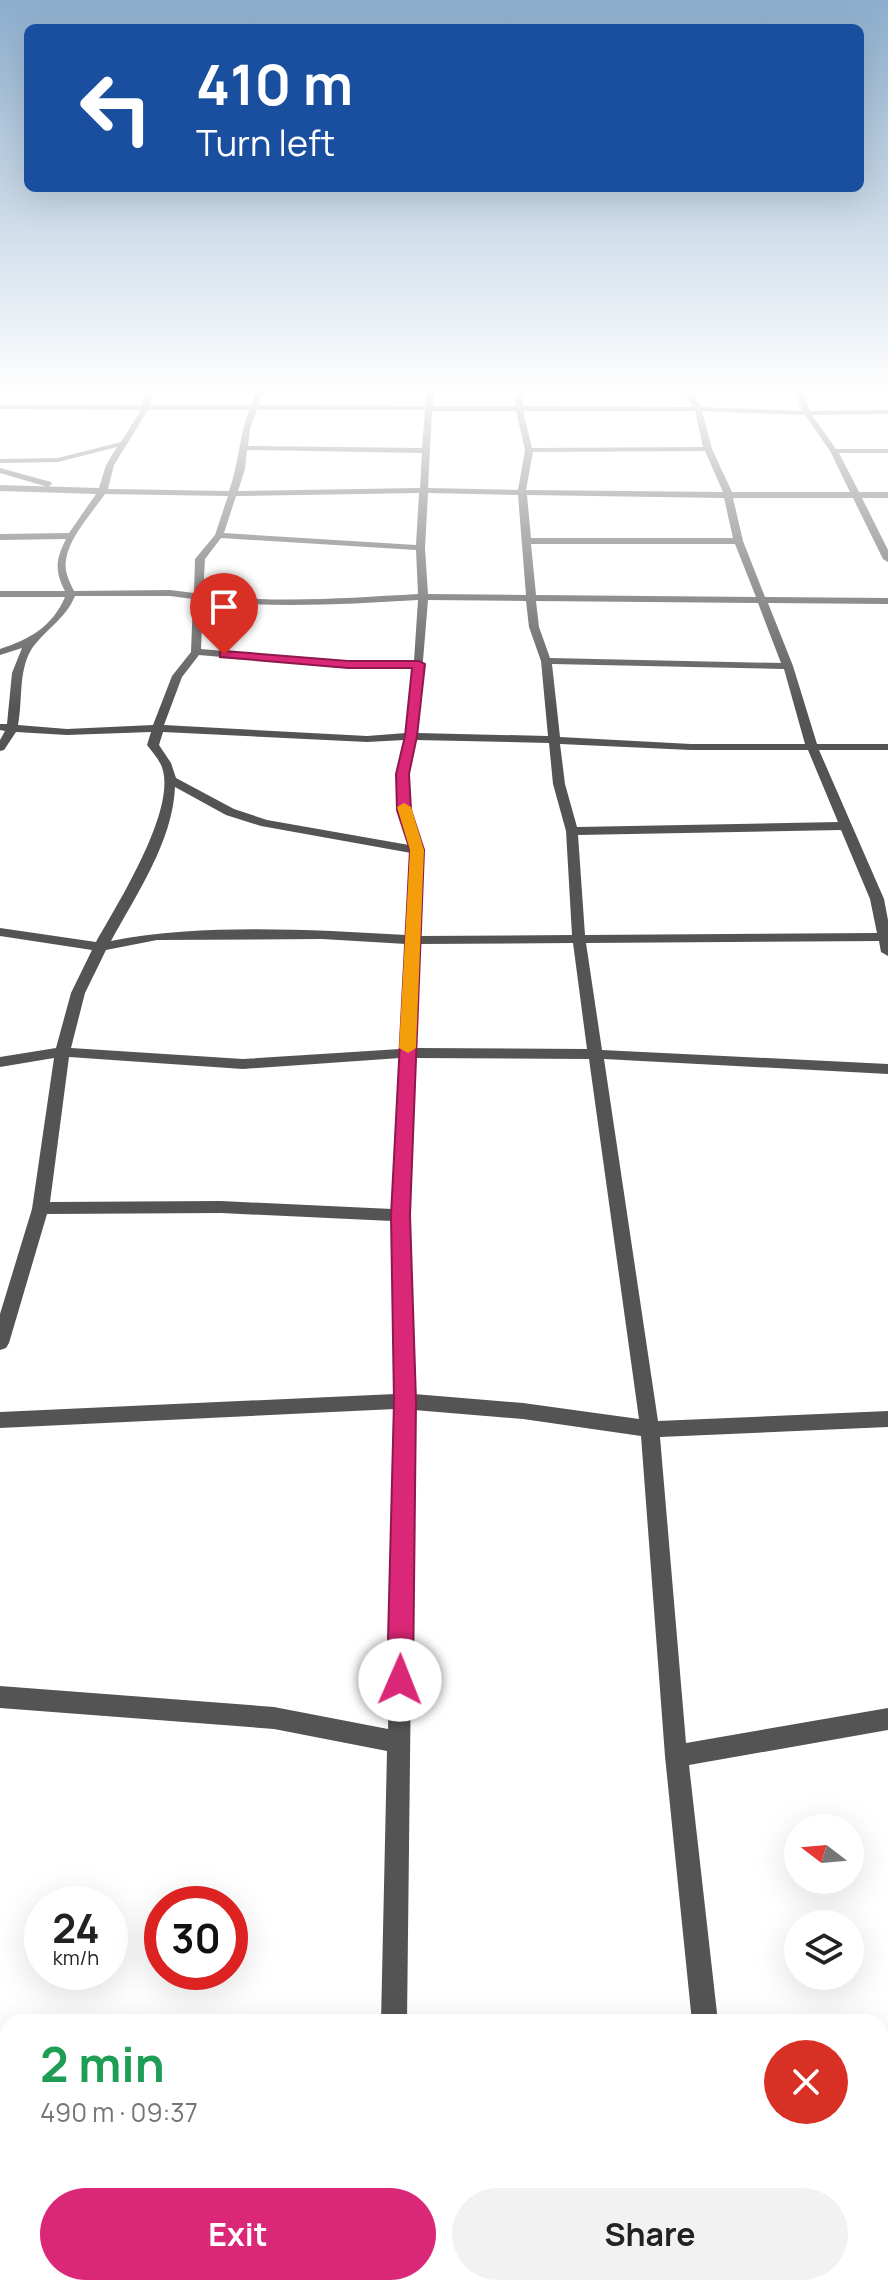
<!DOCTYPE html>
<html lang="en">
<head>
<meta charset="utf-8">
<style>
	:root { --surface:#fff; --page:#f2f2f2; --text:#222; --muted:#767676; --accent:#db2777 }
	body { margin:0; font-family:Manrope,sans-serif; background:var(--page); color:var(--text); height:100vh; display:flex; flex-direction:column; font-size:30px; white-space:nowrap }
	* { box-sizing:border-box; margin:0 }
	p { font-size:26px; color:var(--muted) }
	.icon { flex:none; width:44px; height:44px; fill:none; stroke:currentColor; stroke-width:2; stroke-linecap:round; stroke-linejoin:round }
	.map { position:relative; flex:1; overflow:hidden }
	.details { position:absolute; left:0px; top:2014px; width:888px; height:282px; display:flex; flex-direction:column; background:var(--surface); border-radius:24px 24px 0 0; box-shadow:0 8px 32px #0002 }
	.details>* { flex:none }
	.banner { position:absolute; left:24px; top:24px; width:840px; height:168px; border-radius:12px; box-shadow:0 8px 32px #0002; background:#1a4fa0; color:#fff; overflow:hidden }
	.needle { width:52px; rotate:286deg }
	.controls { position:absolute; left:784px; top:1814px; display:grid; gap:16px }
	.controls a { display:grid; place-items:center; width:80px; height:80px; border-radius:50%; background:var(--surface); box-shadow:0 8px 32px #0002; font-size:40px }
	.speed { position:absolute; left:24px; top:1886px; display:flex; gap:16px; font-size:40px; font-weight:700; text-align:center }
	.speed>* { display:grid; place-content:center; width:104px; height:104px; border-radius:50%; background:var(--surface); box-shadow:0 8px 32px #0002; line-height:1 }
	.speed small { font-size:20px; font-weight:400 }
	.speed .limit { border:12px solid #d22; background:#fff; color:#111 }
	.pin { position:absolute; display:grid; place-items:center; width:68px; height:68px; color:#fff; margin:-82px -34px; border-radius:50% 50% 50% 0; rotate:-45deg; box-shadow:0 0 8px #0007 }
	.pin .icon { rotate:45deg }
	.me { position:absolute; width:88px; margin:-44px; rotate:1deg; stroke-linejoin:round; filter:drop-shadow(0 0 6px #0008) }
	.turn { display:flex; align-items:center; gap:28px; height:168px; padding:0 40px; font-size:36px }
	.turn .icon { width:104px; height:104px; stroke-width:2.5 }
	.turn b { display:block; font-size:56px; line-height:68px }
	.round { display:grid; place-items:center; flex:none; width:84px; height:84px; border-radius:42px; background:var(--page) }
	.summary { display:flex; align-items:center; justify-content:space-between; height:136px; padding:0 40px }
	h1 { font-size:48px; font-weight:700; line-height:60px; color:#1e9e55 }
	.primary-button { display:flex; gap:16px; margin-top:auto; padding:16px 40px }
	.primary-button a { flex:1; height:92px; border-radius:48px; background:var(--accent); color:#fff; font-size:32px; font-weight:700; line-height:92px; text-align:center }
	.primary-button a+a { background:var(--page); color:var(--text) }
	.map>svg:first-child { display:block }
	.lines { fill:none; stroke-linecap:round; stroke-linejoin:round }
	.stream { stroke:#a2a2a2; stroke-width:13 }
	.street { fill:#545454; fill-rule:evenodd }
	.secondary { fill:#212121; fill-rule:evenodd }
	.route { fill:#db2777; stroke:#8e194d; stroke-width:2 }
	.slow { fill:#f59e0b }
</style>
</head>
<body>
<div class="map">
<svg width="888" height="2295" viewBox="0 0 888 2295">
	<rect width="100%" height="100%" fill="#fff"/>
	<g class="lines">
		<!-- stream -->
		<path class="stream" d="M0,2188H8"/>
		<!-- street -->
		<path class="street" d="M147,388H155L150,405H251L258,388H266L259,405L425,406L426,388H434L433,406H515L517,388H525L523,406L693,407L682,388H690L701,407L802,411L794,388H802L810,411L888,410V414L812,415L836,449H888V453H839L859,492H888V498H862L888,550V562L883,559L853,498H733L743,541L765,597L888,598V604L768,603L793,666L817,744H888V750H819L884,899L888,920V956L881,952L879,941L586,943L602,1050L888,1064V1074L604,1059L658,1421L888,1411V1427L660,1437L686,1743L888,1708V1730L689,1765L718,2022H692L665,1756L641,1436L523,1419L414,1410L407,2022H381L387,1751L274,1729L0,1708V1686L274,1707L388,1729L395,1409L0,1428V1412L395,1394L392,1221L221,1213L47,1214L9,1343L6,1348L0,1350V1314L32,1209L54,1058L0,1067V1057L56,1048L71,993L92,950L0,936V928L96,942C117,905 174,814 163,771C161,761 153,753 147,745L151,732L67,735L16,732L4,750L0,751V740L5,731L0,730V724H7L12,673L22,648L0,655V649C30,639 52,627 65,597H0V591H65C54,570 56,559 66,539L0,540V534L69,533L96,494L0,491V485L99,488L106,465L117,447L58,462L0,463V459L58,458L121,442L141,410L0,409V405H142ZM148,410H249C239,436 239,464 229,491L108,489L114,465ZM257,410H425L422,448L248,446L250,428ZM432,411H516L525,450L518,490L428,488ZM523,411H695L703,447L532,448ZM702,411L805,415L830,451L850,492H732L712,449ZM247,450L422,453L420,488L238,491L245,469ZM705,451L723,492L526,490L533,452ZM419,493L416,545L224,533L236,496ZM428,493L518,495L526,595L428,594L425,548ZM105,494L228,496L215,535L195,559L194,593L170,590L74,591C69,581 64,571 66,560C69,537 92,513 105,494ZM527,495L724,498L733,538H531ZM221,538L416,550L418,594C346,598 275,604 203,594L205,559ZM531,544H735L756,597L536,595ZM75,596H170L193,599L191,652L172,676L153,725L67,729L18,725C23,700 18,673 31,650C44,630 65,620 75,596ZM203,600C275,609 346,604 418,600L414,661L348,662L201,649ZM428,600L526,601L529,627L541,661L548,736L417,733ZM536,601L758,603L781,663L550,658L539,627ZM199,655L348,668L413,667L406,733L367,736L164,725L182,677ZM552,664L784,669L805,744H691L560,737ZM163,732L367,742L404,740C394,784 395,802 409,845L267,820L234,809L176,778L171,763L159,745ZM416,740L549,743L553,784L566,831L572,935L420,936L423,850L410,810L408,774ZM560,744L691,750H808L838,822L577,827L565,784ZM175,787L226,815L261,826L411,853L406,935C311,930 205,923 111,941C136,895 173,841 175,787ZM841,830L870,899L877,933L585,935L578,835ZM322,939L406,944L400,1049L243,1059L71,1048L85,993L106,950L157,940ZM573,943L587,1049L415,1048L419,944ZM69,1057L243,1069L400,1058L392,1209L221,1201L50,1202ZM415,1058L589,1059L639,1419L523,1403L414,1394L408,1215Z
			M0,468L51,482L52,484L48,487L0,473Z
			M359,2288H387V2295H357Z
			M719,2288H747L749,2295H719Z"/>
		<!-- secondary -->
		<path class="secondary" d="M888,2063V2089L880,2090V2064Z
			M0,2245L8,2247V2275L0,2273Z
			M102,2288H239L237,2295H104Z"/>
	</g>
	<!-- sky -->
	<linearGradient id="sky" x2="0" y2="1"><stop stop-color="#8cadcc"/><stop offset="0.55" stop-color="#fff"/><stop offset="1" stop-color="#fff" stop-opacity="0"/></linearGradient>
	<rect width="888" height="709" fill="url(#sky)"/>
	<!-- route -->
	<path class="route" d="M224,651L348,661H419L425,664L417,736L409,774L411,810L424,850L410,1215L416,1401L413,1680L409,1689L400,1692L391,1689L387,1680L394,1401L391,1215L410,850L397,810L396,774L405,736L412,668H348L220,657V652Z"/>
	<!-- slow -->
	<path class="slow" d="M404,803L411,807L424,850L416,1048L408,1053L399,1048L410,850L397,807Z"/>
</svg>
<div class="controls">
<a><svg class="needle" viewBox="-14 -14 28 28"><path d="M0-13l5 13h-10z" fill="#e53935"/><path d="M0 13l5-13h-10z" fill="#767676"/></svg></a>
<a><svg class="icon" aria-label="layers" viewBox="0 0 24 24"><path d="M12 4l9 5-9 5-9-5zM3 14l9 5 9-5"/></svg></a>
</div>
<div class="speed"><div>24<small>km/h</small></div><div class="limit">30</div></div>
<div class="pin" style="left:224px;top:655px;background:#d93025"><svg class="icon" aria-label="arrive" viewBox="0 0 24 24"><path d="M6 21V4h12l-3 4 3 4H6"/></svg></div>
<svg class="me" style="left:400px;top:1680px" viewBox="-20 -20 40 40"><circle r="19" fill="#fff"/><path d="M0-13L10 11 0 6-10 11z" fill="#db2777"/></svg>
<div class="banner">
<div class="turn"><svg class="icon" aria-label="left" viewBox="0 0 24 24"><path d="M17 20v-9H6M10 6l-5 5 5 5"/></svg><div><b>410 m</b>Turn left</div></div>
</div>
<section class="details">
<div class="summary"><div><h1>2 min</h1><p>490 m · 09:37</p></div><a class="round" style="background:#d93025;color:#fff"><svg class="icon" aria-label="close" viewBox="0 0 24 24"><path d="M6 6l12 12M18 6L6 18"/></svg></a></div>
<div class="primary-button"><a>Exit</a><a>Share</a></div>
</section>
</div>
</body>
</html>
